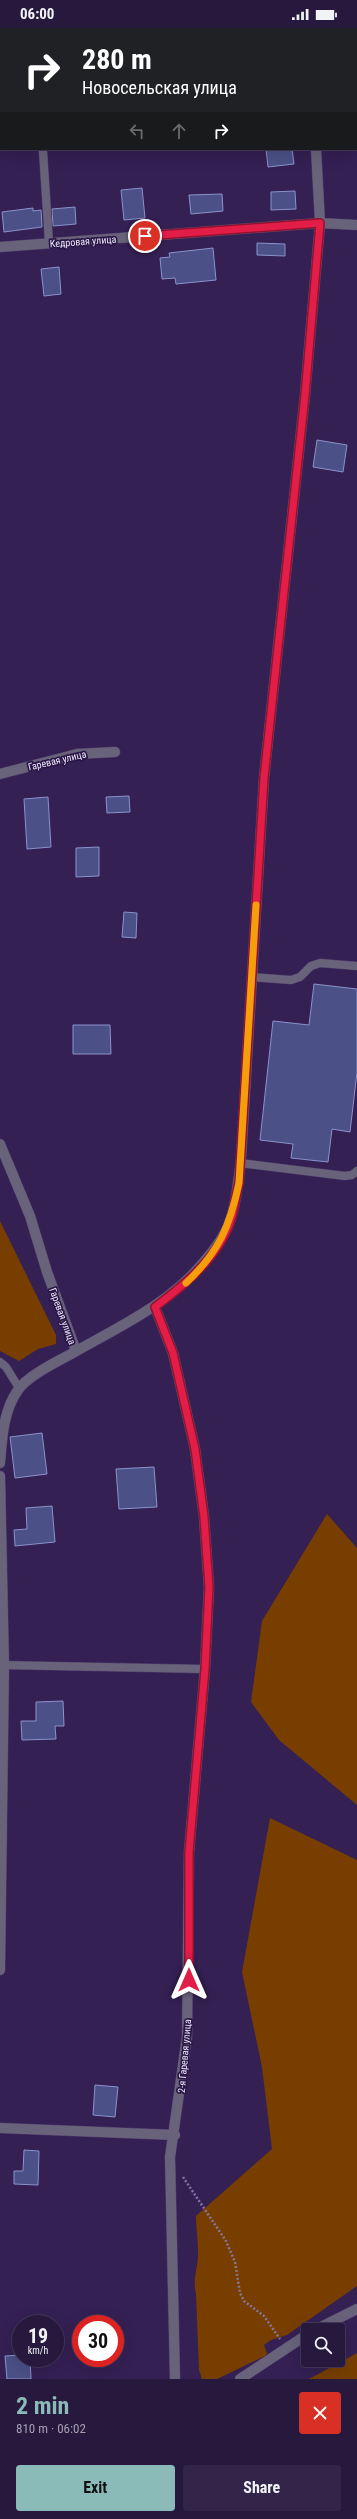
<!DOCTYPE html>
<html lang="en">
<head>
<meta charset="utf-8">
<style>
	:root { --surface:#27183e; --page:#332549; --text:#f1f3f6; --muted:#a4a0b0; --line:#433758; --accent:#8bbbb9 }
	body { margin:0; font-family:"Roboto Condensed",sans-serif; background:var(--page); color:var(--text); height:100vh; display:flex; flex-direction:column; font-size:15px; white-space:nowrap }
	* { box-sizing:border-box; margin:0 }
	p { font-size:13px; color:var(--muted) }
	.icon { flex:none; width:22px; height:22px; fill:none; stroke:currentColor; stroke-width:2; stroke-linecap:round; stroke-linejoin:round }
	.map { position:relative; height:2351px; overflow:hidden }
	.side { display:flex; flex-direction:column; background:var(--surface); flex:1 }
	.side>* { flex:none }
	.hud { position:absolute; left:0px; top:0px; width:357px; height:122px; box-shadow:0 4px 16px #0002,0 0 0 1px var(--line); background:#202124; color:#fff; overflow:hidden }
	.tools { position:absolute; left:301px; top:2295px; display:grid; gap:8px }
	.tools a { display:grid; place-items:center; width:44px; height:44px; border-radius:4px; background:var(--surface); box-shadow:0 4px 16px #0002,0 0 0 1px var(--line); font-size:20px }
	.speed { position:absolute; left:12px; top:2287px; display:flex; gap:8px; font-size:20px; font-weight:700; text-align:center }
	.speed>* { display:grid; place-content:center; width:52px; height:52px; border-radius:50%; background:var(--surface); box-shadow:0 4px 16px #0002,0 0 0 1px var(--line); line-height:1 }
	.speed small { font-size:10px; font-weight:400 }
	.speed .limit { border:6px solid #d22; background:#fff; color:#111 }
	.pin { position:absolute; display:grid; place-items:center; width:34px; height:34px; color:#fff; margin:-17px; border:2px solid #fff; border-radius:50%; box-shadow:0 1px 4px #0007 }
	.me { position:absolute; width:44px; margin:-22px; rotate:0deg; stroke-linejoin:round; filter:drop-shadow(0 0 3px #0008) }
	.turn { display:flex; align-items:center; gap:14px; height:84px; padding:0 16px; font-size:18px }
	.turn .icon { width:52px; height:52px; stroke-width:2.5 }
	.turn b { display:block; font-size:28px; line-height:34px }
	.lanes { display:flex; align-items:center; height:38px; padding:0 16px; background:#0003; justify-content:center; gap:20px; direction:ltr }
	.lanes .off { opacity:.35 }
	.round { display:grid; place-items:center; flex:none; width:42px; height:42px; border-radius:4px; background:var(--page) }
	.headline { display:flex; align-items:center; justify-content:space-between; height:68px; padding:0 16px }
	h1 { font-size:24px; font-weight:700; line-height:30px; color:var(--accent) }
	.button { display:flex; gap:8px; margin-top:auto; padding:8px 16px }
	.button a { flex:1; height:46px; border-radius:4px; background:var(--accent); color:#111; font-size:16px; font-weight:700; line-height:46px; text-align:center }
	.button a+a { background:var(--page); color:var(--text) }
	.status { display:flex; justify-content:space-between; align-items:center; height:28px; padding:0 20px; background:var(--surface); direction:ltr }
	.status svg { height:11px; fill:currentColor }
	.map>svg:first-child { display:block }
	.green { fill:#783e00 }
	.building { fill:#4b5086; stroke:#8b92cd }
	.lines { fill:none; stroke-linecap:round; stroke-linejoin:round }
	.lane-casing { stroke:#4e3c6a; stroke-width:9 }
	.street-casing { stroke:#4e3c6a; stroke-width:11 }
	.path { stroke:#85779c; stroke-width:2.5; stroke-dasharray:2 2; stroke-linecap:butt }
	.lane { stroke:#69627b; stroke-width:8 }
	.street { stroke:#69627b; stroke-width:10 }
	.route-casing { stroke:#92132f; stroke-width:10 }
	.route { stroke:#e11d48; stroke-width:7 }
	.slow { stroke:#f59e0b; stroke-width:7 }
	.labels { text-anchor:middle; stroke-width:3.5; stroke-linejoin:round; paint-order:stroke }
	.street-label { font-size:10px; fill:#ece7fa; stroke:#2a1647 }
</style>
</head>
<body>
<div class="status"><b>06:00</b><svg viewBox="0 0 49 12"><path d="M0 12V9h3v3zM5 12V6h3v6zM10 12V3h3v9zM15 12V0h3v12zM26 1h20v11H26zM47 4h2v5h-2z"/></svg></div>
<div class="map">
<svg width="357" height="2351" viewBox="0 0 357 2351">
	<rect width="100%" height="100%" fill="#342053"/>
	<!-- green -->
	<path class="green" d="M0,1193L56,1307V1316L38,1321L19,1333L0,1323Z
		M327,1486L357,1520V1777L279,1712L251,1674L262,1593Z
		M270,1790L357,1832V2258L287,2307L271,2312L264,2317L267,2326L265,2328L217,2351H202L199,2342L196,2266C192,2250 199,2238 198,2223C198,2211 196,2200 196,2188L272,2121L262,2039L242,1944Z
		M357,2325V2351H309Z"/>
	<!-- building -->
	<path class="building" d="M266,121H292L294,136L268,139Z
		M142,160L145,190L124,192L121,162Z
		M295,163L296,181L271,182V164Z
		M222,166L223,183L191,186L189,167Z
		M75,179L76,196L53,198L52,181Z
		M33,180V183L41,182L42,199L4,204L2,184Z
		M257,215L285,216V228L257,227Z
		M213,220L216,252L176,256L175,250L162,251L160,230L170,229L169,225Z
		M59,239L61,266L44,268L41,241Z
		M317,412L347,417L343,444L313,439Z
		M129,768L130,784L107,785L106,769Z
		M48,769L51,819L27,821L24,771Z
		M99,819V848L76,849V820Z
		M124,884L137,885L136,910L122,909Z
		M314,956L357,961V1044L350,1104L332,1101L328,1134L291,1130L293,1116L260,1112L273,993L309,997Z
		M73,997H110L111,1026H73Z
		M42,1405L47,1446L15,1450L10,1409Z
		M154,1439L157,1479L119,1481L116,1441Z
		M52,1478L55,1514L15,1518L14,1502L27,1501L26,1480Z
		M63,1673L64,1698H55L56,1711L22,1712L21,1693H36V1674Z
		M95,2057L118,2059L115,2089L93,2087Z
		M24,2122L39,2123L38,2157L14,2156V2143H23Z
		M21,2327V2330H30L31,2351H7L5,2328Z"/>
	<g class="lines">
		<defs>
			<path id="lane" d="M43,123L49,215
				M252,949L291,952L300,949L311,938L320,935L357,938
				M240,1135L345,1148L352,1147L357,1143
				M0,1334L6,1339L19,1360
				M0,1637L205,1641"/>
			<path id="street" d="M309,0V1
				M0,219L320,195L357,197
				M0,746L77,726L115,724
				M0,1116L30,1188L47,1244L76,1323
				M155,1279L173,1325L195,1421L204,1489L209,1559L205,1641L189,1824L187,2009L170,2129L175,2351
				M0,1435C2,1411 3,1383 18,1362C27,1348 58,1333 73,1325C122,1297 172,1275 208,1229C218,1217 228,1203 232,1187C237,1169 239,1149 241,1130L264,750L305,367L320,195L316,121
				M0,1448L4,1637L0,1942
				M0,2100L175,2107
				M315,2302L357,2281
				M240,2351L308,2306"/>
		</defs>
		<!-- lane casing -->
		<use href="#lane" class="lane-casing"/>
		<!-- street casing -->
		<use href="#street" class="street-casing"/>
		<!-- path -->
		<path class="path" d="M183,2149L226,2213L235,2234L240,2265L244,2273L264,2288L280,2311"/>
		<!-- lane -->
		<use href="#lane" class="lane"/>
		<!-- street -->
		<use href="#street" class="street"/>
	</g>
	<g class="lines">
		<defs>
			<path id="route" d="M145,208L320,195L305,367L264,750L239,1155C236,1166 235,1177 232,1188C221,1227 186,1256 155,1279L173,1325L195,1421L204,1489L209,1559L205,1641L189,1824V1952"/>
		</defs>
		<!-- route casing -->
		<use href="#route" class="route-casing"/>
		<!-- route -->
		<use href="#route" class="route"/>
		<!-- slow -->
		<path class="slow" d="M186,1255C219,1224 230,1198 239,1155L256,877"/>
	</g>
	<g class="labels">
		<!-- street labels -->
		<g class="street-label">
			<text transform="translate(83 213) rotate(-4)" y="4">Кедровая улица</text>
			<text transform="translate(57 732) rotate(-13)" y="4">Гаревая улица</text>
			<text transform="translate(63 1288) rotate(70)" y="4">Гаревая улица</text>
			<text transform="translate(184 2028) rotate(-85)" y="4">2-я Гаревая улица</text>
		</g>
	</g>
</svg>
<div class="tools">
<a><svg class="icon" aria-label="search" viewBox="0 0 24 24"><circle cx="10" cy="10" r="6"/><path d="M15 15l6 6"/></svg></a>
</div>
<div class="speed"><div>19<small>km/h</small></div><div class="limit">30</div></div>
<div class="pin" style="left:145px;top:208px;background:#d93025"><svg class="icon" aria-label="arrive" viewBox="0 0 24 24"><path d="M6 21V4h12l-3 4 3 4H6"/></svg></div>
<svg class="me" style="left:189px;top:1952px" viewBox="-20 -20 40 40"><path d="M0-17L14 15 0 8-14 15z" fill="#e11d48" stroke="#fff" stroke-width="4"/></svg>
<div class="hud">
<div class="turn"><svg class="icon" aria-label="right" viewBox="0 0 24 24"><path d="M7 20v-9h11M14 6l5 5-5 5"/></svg><div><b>280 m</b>Новосельская улица</div></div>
<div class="lanes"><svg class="icon off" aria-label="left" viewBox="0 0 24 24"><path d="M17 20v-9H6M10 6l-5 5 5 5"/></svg><svg class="icon off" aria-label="ahead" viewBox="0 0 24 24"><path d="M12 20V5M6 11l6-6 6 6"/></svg><svg class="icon" aria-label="right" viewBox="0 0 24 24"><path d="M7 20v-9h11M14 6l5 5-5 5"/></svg></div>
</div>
</div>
<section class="side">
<div class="headline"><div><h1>2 min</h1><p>810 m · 06:02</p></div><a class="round" style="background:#d93025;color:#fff"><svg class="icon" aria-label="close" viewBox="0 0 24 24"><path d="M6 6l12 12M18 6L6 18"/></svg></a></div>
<div class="button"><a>Exit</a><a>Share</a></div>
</section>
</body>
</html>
